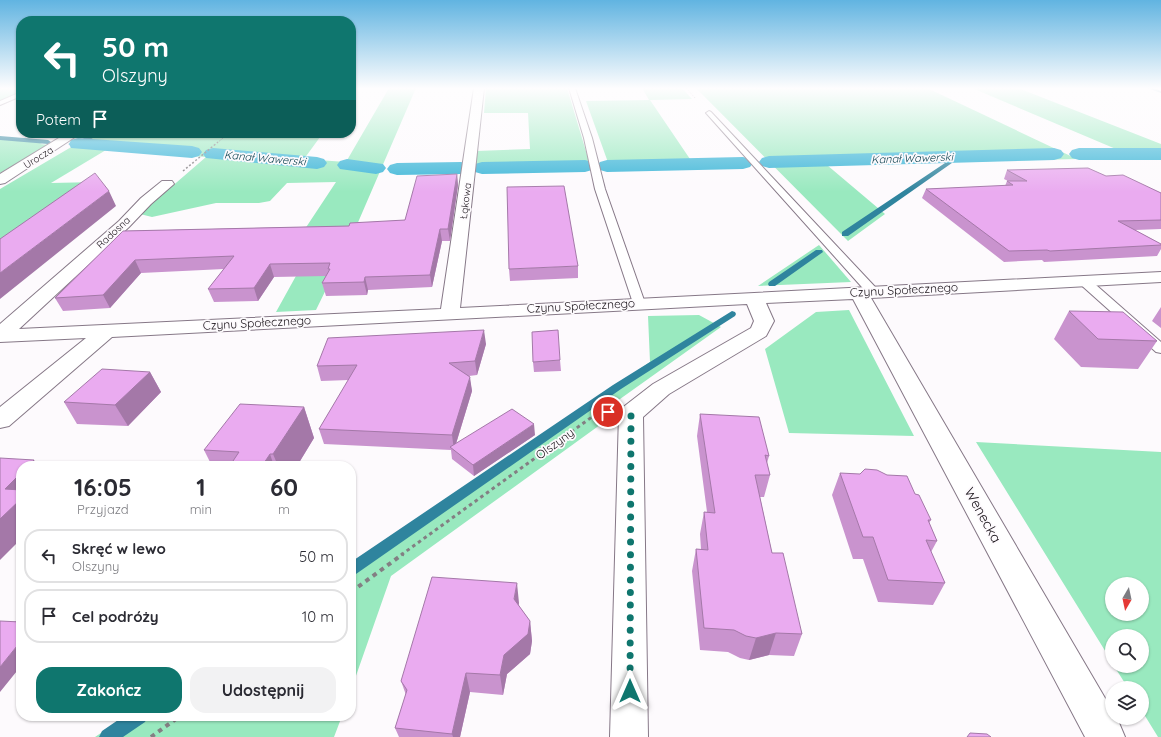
<!DOCTYPE html>
<html lang="pl">
<head>
<meta charset="utf-8">
<style>
	:root { --surface:#fff; --page:#f2f2f3; --text:#2b2b33; --muted:#7c7c81; --line:#e1e1e2; --accent:#0f766e }
	body { margin:0; font-family:Quicksand,sans-serif; background:var(--page); color:var(--text); height:100vh; display:flex; flex-direction:column; font-size:15px; white-space:nowrap }
	* { box-sizing:border-box; margin:0 }
	p { font-size:13px; color:var(--muted) }
	.icon { flex:none; width:22px; height:22px; fill:none; stroke:currentColor; stroke-width:2; stroke-linecap:round; stroke-linejoin:round }
	.map { position:relative; flex:1; overflow:hidden }
	.panel { position:absolute; left:16px; top:461px; width:340px; height:260px; display:flex; flex-direction:column; background:var(--surface); border-radius:16px; box-shadow:0 1px 3px #0004 }
	.panel>* { flex:none }
	.guide { position:absolute; left:16px; top:16px; width:340px; height:122px; border-radius:16px; box-shadow:0 1px 3px #0004; background:#0f766e; color:#fff; overflow:hidden }
	.needle { width:26px; rotate:189deg }
	.tools { position:absolute; left:1105px; top:577px; display:grid; gap:8px }
	.tools a { display:grid; place-items:center; width:44px; height:44px; border-radius:50%; background:var(--surface); box-shadow:0 1px 3px #0004; font-size:20px }
	.pin { position:absolute; display:grid; place-items:center; width:34px; height:34px; color:#fff; margin:-17px; border:2px solid #fff; border-radius:50%; box-shadow:0 1px 4px #0007 }
	.me { position:absolute; width:44px; margin:-22px; rotate:0deg; stroke-linejoin:round; filter:drop-shadow(0 0 3px #0008) }
	.turn { display:flex; align-items:center; gap:14px; height:84px; padding:0 20px; font-size:18px }
	.turn .icon { width:52px; height:52px; stroke-width:2.5 }
	.turn b { display:block; font-size:28px; line-height:34px }
	.then { display:flex; align-items:center; height:38px; padding:0 20px; background:#0003; gap:8px; font-size:15px }
	.eta { display:flex; justify-content:space-evenly; align-items:center; height:68px; text-align:center }
	.eta b { font-size:24px; font-weight:700; line-height:28px }
	.action { display:flex; gap:8px; margin-top:auto; padding:8px 20px }
	.action a { flex:1; height:46px; border-radius:16px; background:var(--accent); color:#fff; font-size:16px; font-weight:700; line-height:46px; text-align:center }
	.action a+a { background:var(--page); color:var(--text) }
	ul { padding:0; list-style:none }
	li { display:flex; align-items:center; gap:12px; height:54px; margin:0 8px 6px; padding:0 12px; border:2px solid var(--line); border-radius:16px }
	li div { flex:1 }
	li b { display:block; font-size:15px }
	li em { font-style:normal }
	.map>svg:first-child { display:block }
	.green { fill:#99e9bf; fill-rule:evenodd }
	.lines { fill:none; stroke-linecap:round; stroke-linejoin:round }
	.stream { fill:#2f849e; fill-rule:evenodd }
	.canal { fill:#38b4d6; fill-rule:evenodd }
	.service-casing { stroke:#867887; stroke-width:2 }
	.minor-casing { stroke:#867887; stroke-width:2 }
	.path-far3 { stroke:#837f83; stroke-width:1; stroke-dasharray:1.5 1.5; stroke-linecap:butt }
	.path-far2 { stroke:#837f83; stroke-width:1.5; stroke-dasharray:2 2; stroke-linecap:butt }
	.path-far1 { stroke:#837f83; stroke-width:3; stroke-dasharray:3.5 3.5; stroke-linecap:butt }
	.path { stroke:#837f83; stroke-width:4; stroke-dasharray:4.5 4.5; stroke-linecap:butt }
	.service { fill:#fff; fill-rule:evenodd }
	.minor { fill:#fff; fill-rule:evenodd }
	.wall { fill:#c993ce }
	.shaded-wall { fill:#a478a8 }
	.building { fill:#eaabf0; stroke:#a478a8 }
	.route { stroke:#0f766e; stroke-width:7; stroke-dasharray:0 12.6 }
	.labels { text-anchor:middle; stroke-width:3.5; stroke-linejoin:round; paint-order:stroke }
	.far-street-label { font-size:10px; fill:#1b151b; stroke:#fdfafd }
	.far-water-label { font-size:11px; font-style:italic; fill:#083f4d; stroke:#fdfafd }
	.street-label { font-size:12px; fill:#1b151b; stroke:#fdfafd }
	.near-street-label { font-size:14px; fill:#1b151b; stroke:#fdfafd }
</style>
</head>
<body>
<div class="map">
<svg width="1161" height="737" viewBox="0 0 1161 737">
	<rect width="100%" height="100%" fill="#fdfafd"/>
	<!-- green -->
	<path class="green" d="M0,88H21V92L0,101Z
		M389,88H416L353,234L316,310L276,312L317,238H299L336,182L287,183L270,201L259,203H216L152,217L140,214L206,157L106,150L51,183L97,182L0,242V189L95,133H323L304,159L346,162Z
		M486,88H567L591,168L476,170V151L530,149L528,113H484Z
		M642,88H682L692,99L650,100L692,162L745,160L749,165L610,168L586,101L649,100Z
		M696,88H927L1077,159L827,165L885,214L848,241Z
		M972,88H1018L1161,144V159L1083,157L1078,153L1123,152Z
		M0,137L49,140L40,144L50,145L0,173Z
		M819,245L851,282L758,286Z
		M849,310L914,436L789,433L765,349L816,312Z
		M699,315L721,327L613,404L604,422L391,576L351,690V564L650,362L648,316Z
		M976,442L1161,452V737H1158L1142,711V688H1128L1114,666H1142V636H1112V662ZM1112,584H1142V614H1112Z
		M126,716H342L334,737H95Z"/>
	<g class="lines">
		<!-- stream -->
		<path class="stream" d="M1154,88L1161,91V93L1147,88Z
			M93,133H100C92,139 78,149 68,144L77,142Z
			M0,136L48,140L51,142L48,144L0,140Z
			M954,157L959,158L848,236H842V232Z
			M816,250H822L823,252L775,286H769L768,284L769,282Z
			M732,311L735,312L736,314L735,316L621,389L356,574L351,576V562L613,385Z
			M124,716H148L145,722L123,737H99L102,731Z"/>
		<!-- canal -->
		<path class="canal" d="M78,138L192,146L199,148L202,152L199,156L192,158L71,148L69,144L71,140Z
			M213,148L317,157L324,159L327,163L324,167L317,169L206,158L203,154L206,150Z
			M1054,148L1061,150L1064,154L1061,158L1054,160L769,168L762,166L759,162L762,158L769,156Z
			M1079,148H1161V160H1079L1072,158L1069,154L1072,150Z
			M743,157L750,159L753,163L750,167L743,169L607,172L600,170L597,166L600,162L607,160Z
			M347,159L383,164L386,168L383,172L376,174L340,169L337,165L340,161Z
			M585,160L592,162L595,166L592,170L585,172L482,174L475,172L472,168L475,164L482,162Z
			M461,162L468,164L471,168L468,172L461,174L397,175L390,173L387,169L390,165L397,163Z"/>
		<defs>
			<path id="service" d="M569,88H575L592,138L605,189L645,303L644,306H634L595,189L584,138Z
				M21,92V96L0,105V101Z
				M709,111L711,112L877,289L879,292L877,295H869L707,114L706,113Z
				M1084,277L1088,278L1161,342V353L1156,352L1080,284L1078,281L1080,278Z"/>
			<path id="minor" d="M474,88H484L460,308L1161,272V282L871,298L1112,710V718H1117L1125,737H1085L853,299L766,303L774,321L766,336L669,394L643,417L648,737H610L619,414L622,408L653,384L751,328L754,321L747,304L112,337L9,426L0,428V407L86,338L0,342V324L119,221L141,198L162,181H172L174,184L151,204L129,227L19,329L441,309Z
				M67,133H81L5,183L0,184V174Z"/>
		</defs>
		<!-- service casing -->
		<use href="#service" class="service-casing"/>
		<!-- minor casing -->
		<use href="#minor" class="minor-casing"/>
		<!-- path-far3 -->
		<path class="path-far3" d="M686,88L696,99
			M217,143L229,133"/>
		<!-- path-far2 -->
		<path class="path-far2" d="M183,171L218,142"/>
		<!-- path-far1 -->
		<path class="path-far1" d="M401,555L596,414L601,413"/>
		<!-- path -->
		<path class="path" d="M351,592L403,554
			M151,737L180,716"/>
		<!-- service -->
		<use href="#service" class="service"/>
		<!-- minor -->
		<use href="#minor" class="minor"/>
	</g>
	<!-- wall -->
	<path class="wall" d="M1007,170L1106,176L1161,193V229L1135,230L1161,244V249L1157,256L1044,262L1042,260L1004,262L922,198L926,189L1005,186L1007,181H1008L1004,179Z
		M457,174L458,185L450,241H442L432,287L368,290L367,295L326,296L322,283L326,276L274,277L258,301L214,302L208,289L224,269L141,273L110,308L63,311L55,298L123,231L349,226L405,220Z
		M578,266V278L510,281L509,269Z
		M1161,307V328L1152,321Z
		M1069,311L1157,341L1138,369L1081,367L1054,339Z
		M486,344L477,375L469,376L472,391L456,444L535,435L474,476L452,459L451,450L324,444L319,429L349,380L321,381L317,366Z
		M560,360L561,371L534,372L533,362Z
		M150,372L161,392L128,426L77,424L64,402Z
		M304,407L314,438L297,466H212L204,450Z
		M700,414L769,456L767,463L770,475L764,497H760L772,553L802,634L794,656L769,655L749,660L740,658L728,652L700,650L692,571L696,549H701L700,534L704,512H707L697,436Z
		M840,473L915,494L931,520L929,523L937,541L931,552L945,583L933,605L878,602L863,559H853L832,495Z
		M519,603L518,605L530,621L532,641L530,654L507,674L503,695L470,692L460,737H399L395,728L406,695L401,681Z"/>
	<!-- shaded-wall -->
	<path class="shaded-wall" d="M457,174L458,185L450,241L448,229Z
		M109,191L116,206L0,299V273Z
		M440,229L442,241L432,287L430,275Z
		M135,260L141,273L110,308L103,295Z
		M270,264L274,277L258,301L254,288Z
		M365,277L368,290L367,295L364,282Z
		M484,330L486,344L477,375L475,361Z
		M150,372L161,392L128,426L115,405Z
		M470,377L472,391L454,450L452,435Z
		M304,407L314,438L297,466H278L273,454Z
		M534,424L535,435L474,476L473,465Z
		M270,454L274,466H262Z
		M34,460L38,466H28Z
		M21,473V539L0,560V519L5,489Z
		M517,583L519,603L516,619L514,599Z
		M530,621L532,641L530,654L507,674L503,695L500,675L504,655Z
		M776,633L769,655L749,660L756,638Z
		M21,641V666L0,692V667Z
		M466,673L470,692L460,737H453L452,734Z"/>
	<!-- building -->
	<path class="building" d="M1088,168L1106,176L1123,175L1161,193V220L1118,221L1161,244V245L1050,251L1047,250L1009,251L926,189L1013,185L1007,181H1027L1007,170Z
		M95,173L109,191L0,273V239Z
		M457,174L448,229H440L430,275L365,277L364,282L322,283L330,269H328L330,263L270,264L254,288L208,289L234,256L135,260L103,295L55,298L123,231L349,226L350,223L405,220L417,176Z
		M564,186L578,266L509,269L507,187Z
		M1069,311L1123,312L1157,341L1098,339Z
		M484,330L475,361L449,363L470,377L452,435L319,429L357,365L317,366L328,338Z
		M558,330L560,360L533,362L532,332Z
		M102,369L150,372L115,405L64,402Z
		M240,404L304,407L273,454H270L262,466L231,464L239,452L204,450Z
		M512,409L534,424L473,465L450,447Z
		M700,414L759,417L769,456L765,455L770,475H755L772,553H783L802,634L776,633L756,638L746,636L734,630L704,628L696,549L708,550L704,512L715,513Z
		M0,458L34,460L28,466H21V473L5,489L21,490V499L0,519Z
		M865,469L877,470L887,475L907,476L915,494L919,495L931,520H928L937,541L926,540L945,583L888,580L873,537H863L840,473L860,474Z
		M432,577L517,583L514,599L530,621L528,634L504,655L500,675L466,673L452,734L395,728L407,690L401,681Z
		M0,621L21,622V641L0,667Z
		M970,733L987,734L991,737H967Z"/>
	<!-- sky -->
	<linearGradient id="sky" x2="0" y2="1"><stop stop-color="#61b4e1"/><stop offset="0.46" stop-color="#fefdfe"/><stop offset="1" stop-color="#fefdfe" stop-opacity="0"/></linearGradient>
	<rect width="1161" height="192" fill="url(#sky)"/>
	<g class="lines">
		<!-- route -->
		<path class="route" d="M608,412L631,414L630,691"/>
	</g>
	<g class="labels">
		<!-- far-street labels -->
		<g class="far-street-label">
			<text transform="translate(38 157) rotate(-32)" y="4">Urocza</text>
			<text transform="translate(465 201) rotate(-83)" y="4">Łąkowa</text>
			<text transform="translate(113 232) rotate(-43)" y="4">Radosna</text>
		</g>
		<!-- far-water labels -->
		<g class="far-water-label">
			<text transform="translate(265 158) rotate(5)" y="4">Kanał Wawerski</text>
			<text transform="translate(912 158) rotate(-2)" y="4">Kanał Wawerski</text>
		</g>
		<!-- street labels -->
		<g class="street-label">
			<text transform="translate(904 290) rotate(-3)" y="4">Czynu Społecznego</text>
			<text transform="translate(581 306) rotate(-3)" y="4">Czynu Społecznego</text>
			<text transform="translate(257 323) rotate(-3)" y="4">Czynu Społecznego</text>
			<text transform="translate(555 444) rotate(-36)" y="4">Olszyny</text>
		</g>
		<!-- near-street labels -->
		<g class="near-street-label">
			<text transform="translate(983 515) rotate(61)" y="5">Wenecka</text>
		</g>
	</g>
</svg>
<div class="tools">
<a><svg class="needle" viewBox="-14 -14 28 28"><path d="M0-13l5 13h-10z" fill="#e53935"/><path d="M0 13l5-13h-10z" fill="#7c7c81"/></svg></a>
<a><svg class="icon" aria-label="search" viewBox="0 0 24 24"><circle cx="10" cy="10" r="6"/><path d="M15 15l6 6"/></svg></a>
<a><svg class="icon" aria-label="layers" viewBox="0 0 24 24"><path d="M12 4l9 5-9 5-9-5zM3 14l9 5 9-5"/></svg></a>
</div>
<div class="pin" style="left:608px;top:412px;background:#d93025"><svg class="icon" aria-label="arrive" viewBox="0 0 24 24"><path d="M6 21V4h12l-3 4 3 4H6"/></svg></div>
<svg class="me" style="left:630px;top:691px" viewBox="-20 -20 40 40"><path d="M0-17L14 15 0 8-14 15z" fill="#0f766e" stroke="#fff" stroke-width="4"/></svg>
<div class="guide">
<div class="turn"><svg class="icon" aria-label="left" viewBox="0 0 24 24"><path d="M17 20v-9H6M10 6l-5 5 5 5"/></svg><div><b>50 m</b>Olszyny</div></div>
<div class="then">Potem<svg class="icon" aria-label="arrive" viewBox="0 0 24 24"><path d="M6 21V4h12l-3 4 3 4H6"/></svg></div>
</div>
<section class="panel">
<div class="eta">
<div><b>16:05</b><p>Przyjazd</p></div>
<div><b>1</b><p>min</p></div>
<div><b>60</b><p>m</p></div>
</div>
<ul>
<li><svg class="icon" aria-label="left" viewBox="0 0 24 24"><path d="M17 20v-9H6M10 6l-5 5 5 5"/></svg><div><b>Skręć w lewo</b><p>Olszyny</p></div><em>50 m</em></li>
<li><svg class="icon" aria-label="arrive" viewBox="0 0 24 24"><path d="M6 21V4h12l-3 4 3 4H6"/></svg><div><b>Cel podróży</b></div><em>10 m</em></li>
</ul>
<div class="action"><a>Zakończ</a><a>Udostępnij</a></div>
</section>
</div>
</body>
</html>
